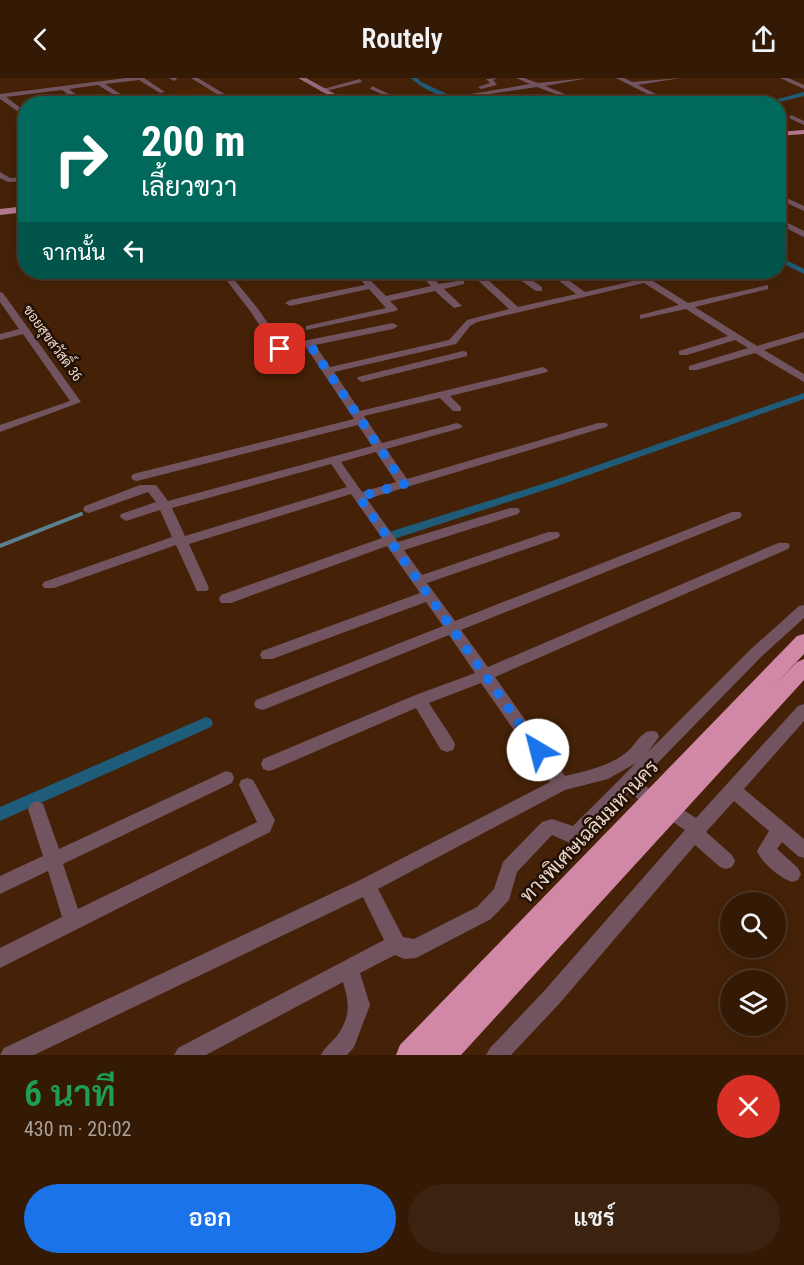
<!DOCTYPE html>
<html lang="th">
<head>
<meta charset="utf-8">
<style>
	:root { --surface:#341a05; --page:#3c230f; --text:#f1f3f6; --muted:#a9a19a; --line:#4e3827; --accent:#1a73e8 }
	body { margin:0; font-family:"Roboto Condensed",Sarabun,sans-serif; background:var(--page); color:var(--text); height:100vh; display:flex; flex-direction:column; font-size:22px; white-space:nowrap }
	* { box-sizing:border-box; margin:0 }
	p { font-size:20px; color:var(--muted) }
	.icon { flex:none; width:33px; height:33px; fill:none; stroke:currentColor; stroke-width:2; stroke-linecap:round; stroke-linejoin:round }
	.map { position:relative; height:977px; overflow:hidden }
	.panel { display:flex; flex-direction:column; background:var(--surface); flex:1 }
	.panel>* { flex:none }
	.hud { position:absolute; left:18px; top:18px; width:768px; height:183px; border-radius:24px; box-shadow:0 3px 15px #0003,0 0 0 2px var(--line); background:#00695c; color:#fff; overflow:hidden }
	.tools { position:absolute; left:720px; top:814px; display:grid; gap:12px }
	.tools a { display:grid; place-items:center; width:66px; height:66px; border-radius:50%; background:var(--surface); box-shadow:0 3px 15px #0003,0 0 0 2px var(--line); font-size:30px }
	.pin { position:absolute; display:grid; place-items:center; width:51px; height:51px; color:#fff; margin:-26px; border-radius:12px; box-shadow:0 3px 9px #0006 }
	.me { position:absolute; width:66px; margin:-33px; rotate:323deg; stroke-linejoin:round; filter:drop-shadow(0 0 4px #0008) }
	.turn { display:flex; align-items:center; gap:21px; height:126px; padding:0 24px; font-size:27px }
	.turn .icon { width:78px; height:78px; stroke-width:2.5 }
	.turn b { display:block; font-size:42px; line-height:51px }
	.then { display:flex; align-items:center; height:57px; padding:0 24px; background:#0003; gap:12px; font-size:22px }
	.round { display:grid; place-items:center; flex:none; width:63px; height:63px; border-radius:32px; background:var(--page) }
	.headline { display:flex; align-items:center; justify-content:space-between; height:102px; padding:0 24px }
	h1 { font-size:36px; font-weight:600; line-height:45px; color:#1e9e55 }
	.button { display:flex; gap:12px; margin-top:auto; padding:12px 24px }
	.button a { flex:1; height:69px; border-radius:36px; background:var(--accent); color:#fff; font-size:24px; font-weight:600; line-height:69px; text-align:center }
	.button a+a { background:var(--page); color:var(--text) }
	header { display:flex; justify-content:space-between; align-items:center; height:78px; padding:0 24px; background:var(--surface); font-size:27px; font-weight:600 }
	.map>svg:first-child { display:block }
	.built { fill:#4f2504 }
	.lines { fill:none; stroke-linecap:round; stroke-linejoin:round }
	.stream-far1 { stroke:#5c8090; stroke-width:3 }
	.stream { stroke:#5c8090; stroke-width:4 }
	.canal { fill:#1e5c79; fill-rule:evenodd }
	.street { fill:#725460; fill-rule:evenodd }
	.secondary { fill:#99697c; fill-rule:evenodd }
	.primary { fill:#b67992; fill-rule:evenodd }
	.highway { fill:#d187a6; fill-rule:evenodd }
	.route { stroke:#1a73e8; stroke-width:10; stroke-dasharray:0 18 }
	.labels { text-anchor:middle; stroke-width:5; stroke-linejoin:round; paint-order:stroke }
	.far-street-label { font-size:14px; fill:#ecd4c6; stroke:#201006 }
	.near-street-label { font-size:20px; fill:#ecd4c6; stroke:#201006 }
</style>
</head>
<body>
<header><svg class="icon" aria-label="back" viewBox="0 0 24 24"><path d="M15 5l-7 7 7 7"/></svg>Routely<svg class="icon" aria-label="share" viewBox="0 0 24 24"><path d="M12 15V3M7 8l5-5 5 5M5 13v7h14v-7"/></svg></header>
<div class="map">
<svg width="804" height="977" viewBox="0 0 804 977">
	<rect width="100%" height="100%" fill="#452207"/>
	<!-- built -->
	<path class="built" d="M209,8L237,25H187L170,14Z"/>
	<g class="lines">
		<!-- stream-far1 -->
		<path class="stream-far1" d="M79,437L81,436"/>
		<!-- stream -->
		<path class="stream" d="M0,468L81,436"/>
		<!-- canal -->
		<path class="canal" d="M411,0H417L421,4L469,26C455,26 421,11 411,0Z
			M804,14V18L770,26H759Z
			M778,178L804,191V196L778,183Z
			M804,315V321L560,407L397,460L393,461L387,457L389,454L552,403Z
			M206,639L211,641L213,645L211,649L0,743V729Z"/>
		<!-- street -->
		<path class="street" d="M126,0H144L165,14L160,15L139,2L105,6L136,26H128L98,7L69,11L88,26H80L62,12L6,19L26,34V39L0,21V16Z
			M169,0H176L177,1L174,3Z
			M191,0H198L241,26H233Z
			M498,0L493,2L497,7L481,11L478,9L490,5L486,1Z
			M516,0H524L538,5L588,0L545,8L590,26L575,24L549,26L569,21L537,9L462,20L459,18L530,6Z
			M616,0H624L632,4L680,0L638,7L676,26H667Z
			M780,0H788L804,7V11Z
			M360,1L362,4L322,14L319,12Z
			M372,8L410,26H401L390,20L364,26H350L384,17L370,11Z
			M791,37L804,43V47L789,40Z
			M0,94L10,100L26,99V103L8,104L0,100Z
			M778,116L804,128V133L778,121Z
			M778,140L804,153V159L778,146Z
			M220,194H228L258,231L283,267L393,245L398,248L393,251L315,267L330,289L449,262L467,242L509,231L469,194H478L482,197C512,190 517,192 542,209V213H536L510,195L487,201L518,229L576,216L548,194H557L585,214L673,194H686L685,196L653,203L688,225L768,207V211L695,229L757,268L804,254V260L764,272L804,296V304L755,275L697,292H689V288L748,270L735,262L687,277H679V273L728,258L686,231L640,241V237L679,227L644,205L477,244L470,248L456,266L334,294L360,333L543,289L548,292L547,294L450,318L461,329V333H453L440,320L364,338L382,365L457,345L463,348L461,350L386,371L407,401L598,345H606L608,347L606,349L367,421L398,464L510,430H518L520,433L518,436L404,472L422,497L548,454H558L560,457L558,460L427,505L455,543L732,434H740L742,437L740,440L461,552L488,589L778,465H788L790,468L788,471L495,599L565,698C586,693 610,688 627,674C637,666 642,649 657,654L659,659L648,674L751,571L799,528L804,527V540L761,579L639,704L696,740L798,628L804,626V643L744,711L804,761V780L798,778L782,764L777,771L798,790L801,796L798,802L792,804C780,800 762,785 757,773L769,753L734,723L706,754L732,777L735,783L732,789L726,791L720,789L695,767L559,926L511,977H486L490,970L545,912L685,752L629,715L585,760L570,765L552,757L517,794L509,822L491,841L416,880L404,881L395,877L360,895L370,927L354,969L347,977H321C326,967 334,963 339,955C351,936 349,924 343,904L206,977H174L178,970L384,862L363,819L34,977H0L4,970L360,802L550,704L481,605L429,625L453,662L455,667L453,672L447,674L441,672L416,630L275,691L269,693L263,691L261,686L263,681L413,618L475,595L449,557L268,630L262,632L256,630L254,626L256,622L443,548L426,524L272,581H262L260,577L262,573L420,515L387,468L231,525H221L219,521L221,517L382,460L351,416L189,466L209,510L207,513H197L176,467L54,510H44L42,507L44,504L172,459L160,432L126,443L120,439L121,436L156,424L148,414L89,435L85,434L83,431L85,428L140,407H156L168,423L372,368L358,347L137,403L133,402L131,399L133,396L354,341L306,269L276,273L251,234ZM376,374L396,404L362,414L341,384ZM331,386L347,409L185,458L172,430ZM636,685L573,748L552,741L542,744L503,784L494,811L477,829L414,861L403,859L378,811L565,712L608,701Z
			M354,194H362L386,218L431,208L417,194H426L439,206L464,202V206L444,211L462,228L454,230L435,213L390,223L398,231L396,233L306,252V248L386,230L369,211L290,228L285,225L290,222L365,207Z
			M0,214L3,215L81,324L0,354V347L70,323L23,256L0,262V256L19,251L0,224Z
			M463,273L467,274V278L362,304L357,301L358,299Z
			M226,693L232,695L234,700L232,705L63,786L78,831L257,744L239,707L241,702L247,700L253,702L275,742L270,754L0,890V870L62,839L48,793L0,816V798L43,778L28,731L31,726L37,723L43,726L59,771Z"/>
		<!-- secondary -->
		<path class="secondary" d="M298,0H306L353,26H344Z"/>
		<!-- primary -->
		<path class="primary" d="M804,52V56L778,58V54Z
			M26,128V134L0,137V131Z"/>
		<!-- highway -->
		<path class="highway" d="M804,556V576L773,609L797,584L804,581V602L461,977H396L400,967L797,558Z"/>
	</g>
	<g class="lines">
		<!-- route -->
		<path class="route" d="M280,271L310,267L404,406L359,419L538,672"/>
	</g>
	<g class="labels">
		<!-- far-street labels -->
		<g class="far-street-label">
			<text transform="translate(53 265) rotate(54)" y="5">ซอยสุขสวัสดิ์ 36</text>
		</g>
		<!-- near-street labels -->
		<g class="near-street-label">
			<text transform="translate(589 753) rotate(-46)" y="7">ทางพิเศษเฉลิมมหานคร</text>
		</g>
	</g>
</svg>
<div class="tools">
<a><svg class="icon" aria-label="search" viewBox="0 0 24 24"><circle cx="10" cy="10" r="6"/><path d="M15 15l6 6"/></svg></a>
<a><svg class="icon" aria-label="layers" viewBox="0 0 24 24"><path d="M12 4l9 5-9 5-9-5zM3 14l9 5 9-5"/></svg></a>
</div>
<div class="pin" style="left:280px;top:271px;background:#d93025"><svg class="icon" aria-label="arrive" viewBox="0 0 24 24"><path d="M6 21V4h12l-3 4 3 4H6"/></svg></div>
<svg class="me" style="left:538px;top:672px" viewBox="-20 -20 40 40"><circle r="19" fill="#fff"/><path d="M0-13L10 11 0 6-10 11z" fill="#1a73e8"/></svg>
<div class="hud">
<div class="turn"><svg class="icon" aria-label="right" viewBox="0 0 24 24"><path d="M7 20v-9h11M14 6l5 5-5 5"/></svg><div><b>200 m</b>เลี้ยวขวา</div></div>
<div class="then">จากนั้น<svg class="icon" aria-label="left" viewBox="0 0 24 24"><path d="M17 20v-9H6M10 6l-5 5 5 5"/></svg></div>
</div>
</div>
<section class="panel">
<div class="headline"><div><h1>6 นาที</h1><p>430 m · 20:02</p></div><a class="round" style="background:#d93025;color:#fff"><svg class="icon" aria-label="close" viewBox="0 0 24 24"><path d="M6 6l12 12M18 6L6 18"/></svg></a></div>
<div class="button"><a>ออก</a><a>แชร์</a></div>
</section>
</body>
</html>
